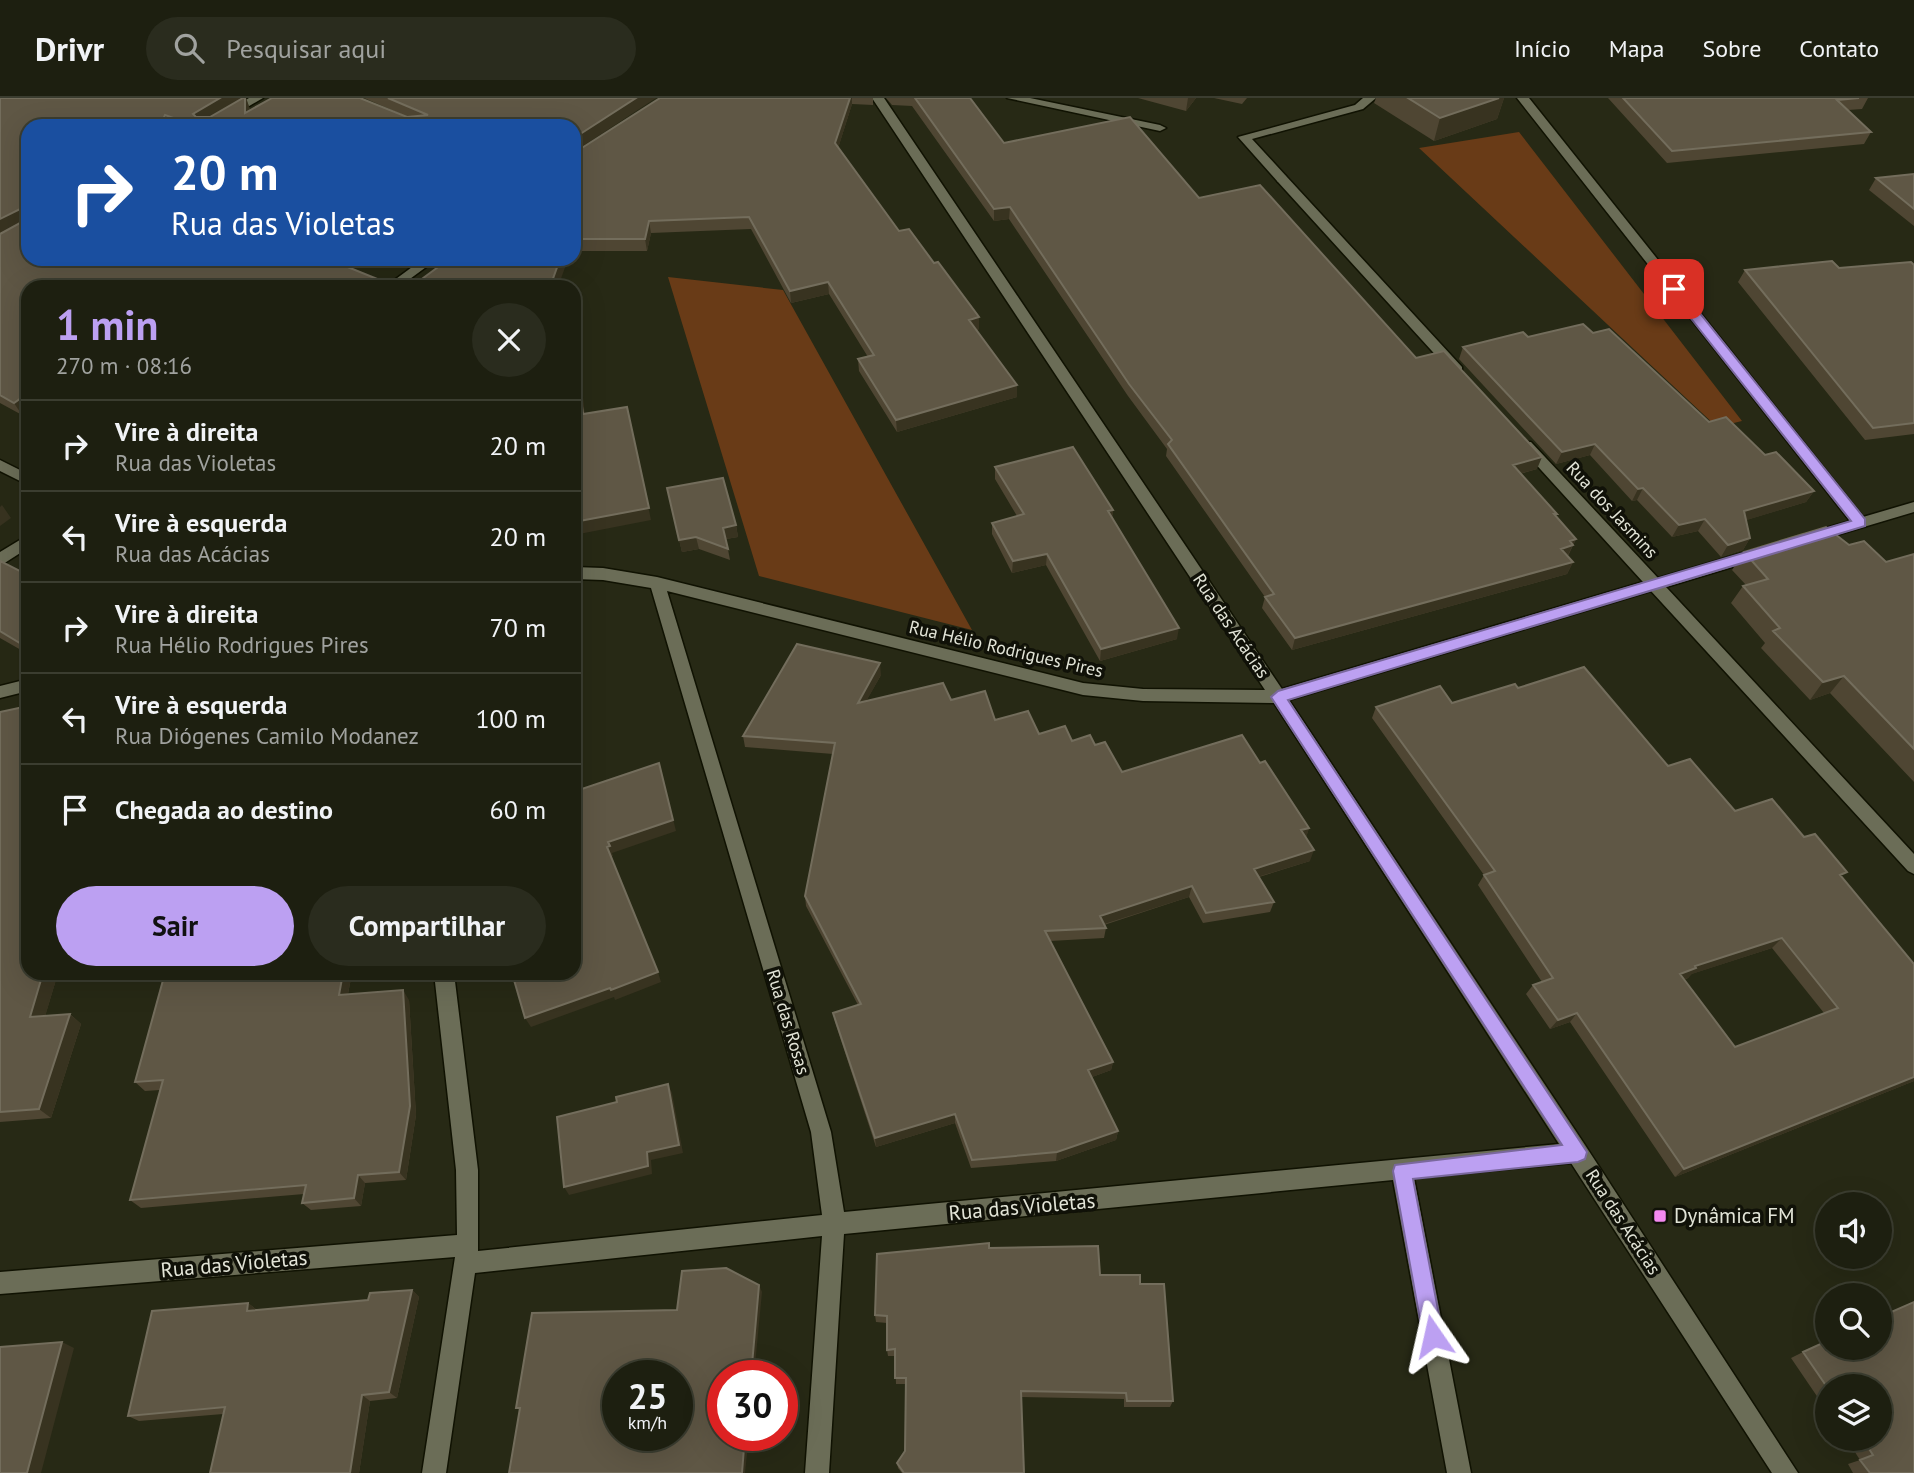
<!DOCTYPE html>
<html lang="pt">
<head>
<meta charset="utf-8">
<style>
	:root { --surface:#1d1f10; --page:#2a2c1e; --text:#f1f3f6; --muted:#a0a29f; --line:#3b3d30; --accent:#bca0f2 }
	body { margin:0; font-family:"PT Sans",sans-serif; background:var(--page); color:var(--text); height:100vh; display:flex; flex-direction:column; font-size:26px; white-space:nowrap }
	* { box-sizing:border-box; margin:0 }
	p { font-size:23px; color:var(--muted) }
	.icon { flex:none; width:38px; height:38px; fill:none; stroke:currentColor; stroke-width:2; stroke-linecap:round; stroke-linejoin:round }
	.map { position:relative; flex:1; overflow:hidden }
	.drawer { position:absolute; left:21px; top:182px; width:560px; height:700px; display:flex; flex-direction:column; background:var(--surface); border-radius:21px; box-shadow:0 7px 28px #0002,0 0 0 2px var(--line) }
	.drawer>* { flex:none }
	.banner { position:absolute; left:21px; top:21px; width:560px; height:147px; border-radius:21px; box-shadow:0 7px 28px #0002,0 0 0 2px var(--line); background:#1a4fa0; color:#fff; overflow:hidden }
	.controls { position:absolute; left:1815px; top:1094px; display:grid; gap:14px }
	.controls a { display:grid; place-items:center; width:77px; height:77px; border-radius:50%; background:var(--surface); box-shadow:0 7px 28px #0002,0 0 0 2px var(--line); font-size:35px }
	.speed { position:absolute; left:602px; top:1262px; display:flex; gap:14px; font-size:35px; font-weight:700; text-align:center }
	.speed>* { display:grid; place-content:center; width:91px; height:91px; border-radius:50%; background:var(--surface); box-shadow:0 7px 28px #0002,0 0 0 2px var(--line); line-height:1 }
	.speed small { font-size:18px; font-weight:400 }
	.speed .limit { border:10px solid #d22; background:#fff; color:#111 }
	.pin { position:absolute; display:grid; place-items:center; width:60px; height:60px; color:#fff; margin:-30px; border-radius:14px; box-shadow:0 4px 10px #0006 }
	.me { position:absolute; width:77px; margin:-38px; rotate:349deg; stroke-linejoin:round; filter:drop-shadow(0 0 5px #0008) }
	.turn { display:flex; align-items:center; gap:24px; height:147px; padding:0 35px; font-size:32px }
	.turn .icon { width:91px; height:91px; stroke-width:2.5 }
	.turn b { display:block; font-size:49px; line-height:60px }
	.round { display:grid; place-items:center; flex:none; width:74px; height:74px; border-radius:37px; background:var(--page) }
	.summary { display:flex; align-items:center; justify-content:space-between; height:119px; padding:0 35px }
	h1 { font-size:42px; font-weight:700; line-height:52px; color:var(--accent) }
	.cta { display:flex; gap:14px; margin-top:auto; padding:14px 35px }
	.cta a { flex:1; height:80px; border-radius:42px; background:var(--accent); color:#111; font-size:28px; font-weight:700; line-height:80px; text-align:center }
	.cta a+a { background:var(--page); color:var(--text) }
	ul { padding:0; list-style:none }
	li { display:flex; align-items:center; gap:21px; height:91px; padding:0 35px; border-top:2px solid var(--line) }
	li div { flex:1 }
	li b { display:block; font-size:26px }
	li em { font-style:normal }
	header { display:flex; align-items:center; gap:42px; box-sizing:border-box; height:98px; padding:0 35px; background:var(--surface); border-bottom:2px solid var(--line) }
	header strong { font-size:33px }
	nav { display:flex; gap:38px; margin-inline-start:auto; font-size:24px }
	.search { width:490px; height:63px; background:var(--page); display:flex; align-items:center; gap:18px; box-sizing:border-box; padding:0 24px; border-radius:38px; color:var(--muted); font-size:26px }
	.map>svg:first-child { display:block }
	.green { fill:#693b17 }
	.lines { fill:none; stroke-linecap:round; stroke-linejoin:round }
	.service-casing { stroke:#101202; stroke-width:3 }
	.minor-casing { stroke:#101202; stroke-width:3 }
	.service { fill:#6b6d57; fill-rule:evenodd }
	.minor { fill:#6b6d57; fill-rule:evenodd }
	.wall { fill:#4f4633; fill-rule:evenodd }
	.shaded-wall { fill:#383320 }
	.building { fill:#5f5745; stroke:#736d5c; stroke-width:2; fill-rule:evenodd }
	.route { fill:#bca0f2; stroke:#7a689d; stroke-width:2 }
	.poi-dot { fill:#f489f0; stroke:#101108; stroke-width:2.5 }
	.labels { text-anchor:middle; stroke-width:7; stroke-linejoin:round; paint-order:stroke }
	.street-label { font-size:18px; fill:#e2e4d7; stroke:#101108 }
	.near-street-label { font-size:21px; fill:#e2e4d7; stroke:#101108 }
	.near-poi-label { font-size:21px; fill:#e2e4d7; stroke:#101108; text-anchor:start }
</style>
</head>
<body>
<header>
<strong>Drivr</strong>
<div class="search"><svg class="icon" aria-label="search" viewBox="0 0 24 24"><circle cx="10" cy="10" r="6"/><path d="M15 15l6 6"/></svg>Pesquisar aqui</div>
<nav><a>Início</a><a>Mapa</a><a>Sobre</a><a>Contato</a></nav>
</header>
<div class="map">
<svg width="1914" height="1375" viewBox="0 0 1914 1375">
	<rect width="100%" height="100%" fill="#272915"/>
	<!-- green -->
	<path class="green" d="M1519,34L1742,323L1717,329L1419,50Z
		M668,179L783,192L972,532L759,478Z"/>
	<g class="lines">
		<defs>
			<path id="service" d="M1007,0H1030L1160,27L1166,30L1160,33Z
				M1363,0H1376L1363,11L1252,41L1286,78V84H1278L1238,39L1355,7Z"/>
			<path id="minor" d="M249,0H263L215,28H201Z
				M872,0H884L1282,591L1643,484L1521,350L1519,347L1521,344H1531L1658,480L1760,450L1765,451L1768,455L1765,459L1666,489L1914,756V776L1908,773L1651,493L1289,602L1585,1047L1798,1375H1772L1571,1065L1414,1080L1471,1375H1447L1393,1082L844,1136L829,1375H805L822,1138L475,1175L446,1375H422L455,1159L0,1196V1174L457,1137L456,1072L434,875H454L478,1072V1153L822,1117L811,1034L651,490L603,482L574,481V469L603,470L657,479L1083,585L1143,591L1265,592ZM667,493L1083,597L1143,603L1274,605L1559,1046L844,1114L831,1034Z
				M1517,0H1529L1863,419L1914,404V414L1810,445L1805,444L1802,440L1805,436L1850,423Z
				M1282,77L1286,78L1462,269V275H1452L1278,84L1276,81Z
				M423,161H437L399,189H385Z
				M0,362L28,376V387L0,373Z
				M28,437V450L0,468V454Z
				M28,581V593L0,600V588Z"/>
		</defs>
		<!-- service casing -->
		<use href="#service" class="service-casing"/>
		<!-- minor casing -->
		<use href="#minor" class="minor-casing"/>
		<!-- service -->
		<use href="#service" class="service"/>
		<!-- minor -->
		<use href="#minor" class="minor"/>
	</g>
	<!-- wall -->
	<path class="wall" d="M0,0H246L250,12L408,19L364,0H656L574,28H28V313L22,317L0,305Z
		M660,0H873V7L852,6L838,50L899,133L934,165L979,219V231L977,232L1017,299L897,334L859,273L858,261L868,259L829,196L791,205L751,131L651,135L647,153H574V55Z
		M886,0H970L1004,45L1199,100L1416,260L1537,371L1520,376L1576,441L1568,458L1573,464L1567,476L1292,552L1262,510L1265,499L1166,358L1167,351L1128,298L1009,121L994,123L912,8L892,7Z
		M1138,0H1196L1186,13Z
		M1214,0H1247L1242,6Z
		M1376,0H1504L1497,21L1434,43L1374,5Z
		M1608,0H1868L1862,11L1848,12L1871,34L1864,46L1667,65Z
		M1914,76V128L1869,92L1876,80Z
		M1914,167V336L1865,342L1738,184L1745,172Z
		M1593,235L1709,324L1765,357L1814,393L1806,404L1746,422L1750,440L1743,452L1721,459L1698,433L1672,439L1637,402L1632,403L1590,357L1556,366L1459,261L1463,249L1528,239Z
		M995,369L1113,412L1112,420L1177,541L1100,563L1046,467L1012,475L992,436V425L1017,418L995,381Z
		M667,390L736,427L738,439L726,441L730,462L699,451L682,454Z
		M1849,447L1886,464L1914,456V684L1830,595L1810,602L1761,550L1765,545L1731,505L1743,488L1746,487L1732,472L1744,454Z
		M0,463L28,477V556L0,540Z
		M881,577L866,603L951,602L995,622L1039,636L1095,647L1122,674L1260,665L1309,730L1306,739L1310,763L1259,779L1274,804L1270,814L1203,825L1189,799L1104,827L1106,830L1104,840L1050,843L1113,964L1111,972L1092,979L1118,1033L1116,1042L1056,1063L971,1070L955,1025L876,1049L835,924L833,915L858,907L806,808L805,798L833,656L745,649L743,638Z
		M1518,590L1668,668L1735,713L1804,739L1842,779L1914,983L1675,1079L1570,924L1550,931L1526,896L1533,887L1542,884L1478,787L1484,777L1372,620L1376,609L1452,605ZM1772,850L1824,915L1735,949L1684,882L1688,880L1691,876Z
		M0,614L28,875H58L45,918L70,916L81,926L51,1020L0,1024Z
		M165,875H352L348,896L409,902L416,1017L406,1082L365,1085L361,1108L311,1112L302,1105L304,1096L141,1110L130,1102L160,992L145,993L135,984Z
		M989,1150L1140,1186L1173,1303L1170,1309H1124V1301L1021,1299L1024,1375H902L898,1370L897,1365L905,1353L906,1286H896L895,1258H888L887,1252V1225L876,1224L875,1217Z
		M412,1192L419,1199L397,1300L370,1303L359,1375H210L223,1316L139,1323L128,1318L248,1205L257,1212L368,1202Z
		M1803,1254L1914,1375H1853L1848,1366L1860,1362L1846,1340H1880L1827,1288V1313L1791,1260Z"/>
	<!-- shaded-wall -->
	<path class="shaded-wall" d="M220,0H246L250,11V27L198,28L193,16Z
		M636,0H656L574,54V40Z
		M850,0H852V6L836,57L835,45Z
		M1188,0H1196L1186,13Z
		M1499,0H1504L1497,21L1434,43L1440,20Z
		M165,17L171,28H160Z
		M1010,109L1009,121L994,123V111Z
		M20,111L27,123L0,137V121Z
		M649,123L651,135L647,153L645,141Z
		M560,161H568L558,189H550Z
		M828,184L829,196L791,205L790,193Z
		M979,219V231L969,234V222Z
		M578,278L582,290L586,328L583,316Z
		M1017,287V299L897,334L896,322Z
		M28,295V313L22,317L14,305Z
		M630,321L651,422L574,437V424Z
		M1595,346L1590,357L1556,366L1562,354Z
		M1542,359L1537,371L1508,379L1513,367Z
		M1643,390L1637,402L1632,403L1638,391Z
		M1814,393L1806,404L1737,425L1744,413Z
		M2,407L11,420L0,428V409Z
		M1113,412L1112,423L1108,413Z
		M1705,421L1698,433L1672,439L1679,427Z
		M736,427L738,439L726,441L723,430Z
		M696,439L699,451L682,454L679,442Z
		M1750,440L1743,452L1721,459L1728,447Z
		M1576,441L1567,459L1561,451L1570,443Z
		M1047,456L1046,467L1012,475L1013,463Z
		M1573,464L1567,476L1292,552L1295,540Z
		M1179,530L1177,541L1100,563L1101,551Z
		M880,565L881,577L859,616L858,605Z
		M1844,578L1830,595L1810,602L1823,584Z
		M659,665L676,733L612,755L613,758L611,759L607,749L608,744Z
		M1309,730L1306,740L1301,732Z
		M1314,752L1310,763L1251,781L1254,771Z
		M28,782V812L21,805Z
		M1192,788L1189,799L1098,828L1100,818Z
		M1782,840L1772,850L1692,876L1688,880L1672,886L1680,876L1695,868Z
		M658,874L661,884L615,902L614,899L531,929L525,920L610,890Z
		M43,875H58L42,929L30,919Z
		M343,875H352L346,906L339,897Z
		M403,892L409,902L416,1017L406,1082L399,1074Z
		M1577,915L1570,924L1550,931L1558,922Z
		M70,916L81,926L51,1020L39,1011Z
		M1113,964L1111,972L1087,981L1088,972Z
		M1914,979V983L1675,1079L1684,1071Z
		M668,986L672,995L683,1055L651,1062L652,1076L569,1097L564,1089L647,1054Z
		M955,1016V1025L876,1049L875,1040Z
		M1118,1033L1116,1042L1056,1063L1057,1054Z
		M358,1077L365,1085L361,1108L354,1100Z
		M759,1187L762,1194L754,1278H751Z
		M412,1192L419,1199L397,1300L389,1294Z
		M248,1205L257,1212L247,1213Z
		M62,1244L74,1250L41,1375H27Z
		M362,1297L370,1303L359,1375H350Z
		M745,1337H749L745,1375H742Z"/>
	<!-- building -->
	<path class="building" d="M0,0H220L193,16L196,19H210L243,0H245V15L272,0H360L407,19L428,17L388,0H636L574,40V28H196L165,17L160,28H28V161H328L397,189H28V295L14,305L0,297V136L22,124L23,111H20L0,121Z
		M660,0H850L835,45L899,133L909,131L934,165L938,164L979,219L969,222L1017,287L896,322L858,261L874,257L828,184L790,193L749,119L649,123L645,141H574V55Z
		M915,0H970L1004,45L1130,19L1199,100L1260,87L1416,260L1444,253L1542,359L1513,367L1557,416H1554L1576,441L1570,443L1573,447L1561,451L1573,464L1295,540L1265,499L1274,496L1168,346L1172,342L1129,286L1010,109L994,111Z
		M1408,0H1499L1440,20Z
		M1623,0H1859L1837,2L1871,34L1672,53Z
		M1914,76V111L1876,80Z
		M449,161H560L550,189H411Z
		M1832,163L1839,170L1911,164L1914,167V325L1873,330L1745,172Z
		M1583,226L1593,235L1609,231L1709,324L1726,319L1765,357L1776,354L1814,393L1744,413L1750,440L1728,447L1705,421L1679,427L1643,390L1638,391L1595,346L1562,354L1463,249L1523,234L1528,239Z
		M578,278L583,316L627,309L649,410L574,424V279Z
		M1073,349L1113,412L1108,413L1179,530L1101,551L1047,456L1013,463L992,425L1024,416L995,369Z
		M723,380L736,427L723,430L728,451L696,439L679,442L667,390Z
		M1826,429L1849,447L1864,443L1886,464L1914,456V651L1844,578L1823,584L1773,533L1780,530L1743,488L1768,481L1744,454Z
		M0,463L28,477V550L0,533Z
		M797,546L880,565L858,605L943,585L951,602L985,593L995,622L1028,613L1039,636L1065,628L1072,643L1090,637L1095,647L1105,644L1122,674L1242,637L1260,665L1265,663L1309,730L1301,732L1314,752L1254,771L1274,804L1206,815L1192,788L1100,818L1106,830L1045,833L1113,964L1088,972L1118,1033L1057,1054L972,1062L955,1016L875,1040L833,915L861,906L805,798L835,645L743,638Z
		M1584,569L1668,668L1690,661L1735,713L1772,701L1804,739L1815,736L1847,774L1840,777L1914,866V979L1684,1071L1577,915L1558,922L1533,887L1553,880L1484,777L1495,773L1376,609L1440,588L1452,605L1515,586L1518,590ZM1782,840L1838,910L1735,949L1680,876L1696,870L1695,868Z
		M28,608V782L21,805L28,804V875H43L30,919L70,916L39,1011L0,1014V614Z
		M659,665L673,722L608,744L610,748L607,749L658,874L611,892L610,890L525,920L512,875H574V687L576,693Z
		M165,875H343L339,897L403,892L410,1008L399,1074L358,1077L354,1100L302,1105L306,1087L130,1102L163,982L135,984Z
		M668,986L679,1047L647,1054L648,1068L564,1089L557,1019L617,1004L616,999Z
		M989,1145V1150L1098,1148L1100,1177H1140V1186H1164L1173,1303H1127L1126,1295L1021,1293L1024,1375H904L897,1365L905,1353L906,1280H895V1251L887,1252V1218L875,1217L877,1156Z
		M726,1170L759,1187L751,1278H723V1337H745L742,1375H509L520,1310H516L532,1215L677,1212L682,1173ZM618,1278H677V1337H618Z
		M412,1192L389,1294L362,1297L350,1375H210L225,1309L128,1318L152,1213L248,1205L247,1213L368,1202L370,1195Z
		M1914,1204V1375H1870L1860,1362L1873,1357L1862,1340H1880V1288H1827V1289L1803,1254L1827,1243V1250H1880V1219Z
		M62,1244L27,1375H0V1249Z"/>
	<!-- route -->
	<path class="route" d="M1670,189H1679L1865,421V428L1288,602L1587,1054L1585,1061L1578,1064L1413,1081L1443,1238L1440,1245L1433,1248L1426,1245L1423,1238L1393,1073L1395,1067L1562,1047L1271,599L1278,593L1851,423L1670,194Z"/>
	<!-- markers -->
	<rect class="poi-dot" x="1653" y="1111" width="14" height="14" rx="3.5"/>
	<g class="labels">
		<!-- street labels -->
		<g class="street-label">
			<text transform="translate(1612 412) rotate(47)" y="6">Rua dos Jasmins</text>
			<text transform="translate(1231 528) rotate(56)" y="6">Rua das Acácias</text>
			<text transform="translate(1006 551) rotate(13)" y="6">Rua Hélio Rodrigues Pires</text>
			<text transform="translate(788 924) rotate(73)" y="6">Rua das Rosas</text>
			<text transform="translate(1623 1124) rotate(57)" y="6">Rua das Acácias</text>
		</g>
		<!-- near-street labels -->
		<g class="near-street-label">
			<text transform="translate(1022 1109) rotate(-5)" y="7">Rua das Violetas</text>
			<text transform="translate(234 1166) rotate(-5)" y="7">Rua das Violetas</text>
		</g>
		<!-- near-poi labels -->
		<g class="near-poi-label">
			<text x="1674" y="1125">Dynâmica FM</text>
		</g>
	</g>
</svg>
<div class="controls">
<a><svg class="icon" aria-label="sound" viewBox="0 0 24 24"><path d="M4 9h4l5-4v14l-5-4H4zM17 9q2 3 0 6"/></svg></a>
<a><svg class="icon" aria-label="search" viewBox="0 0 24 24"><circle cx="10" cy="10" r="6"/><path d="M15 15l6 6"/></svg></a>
<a><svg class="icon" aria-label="layers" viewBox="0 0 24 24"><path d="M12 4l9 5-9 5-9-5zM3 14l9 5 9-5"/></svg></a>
</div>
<div class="speed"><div>25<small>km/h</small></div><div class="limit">30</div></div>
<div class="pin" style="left:1674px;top:191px;background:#d93025"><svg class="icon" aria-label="arrive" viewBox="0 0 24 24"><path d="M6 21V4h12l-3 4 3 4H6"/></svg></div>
<svg class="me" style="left:1433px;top:1238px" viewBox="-20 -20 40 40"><path d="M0-17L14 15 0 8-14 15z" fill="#bca0f2" stroke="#fff" stroke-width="4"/></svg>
<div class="banner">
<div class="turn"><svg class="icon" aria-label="right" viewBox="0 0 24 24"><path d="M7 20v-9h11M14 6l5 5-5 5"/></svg><div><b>20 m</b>Rua das Violetas</div></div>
</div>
<section class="drawer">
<div class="summary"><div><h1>1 min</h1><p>270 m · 08:16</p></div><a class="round"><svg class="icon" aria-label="close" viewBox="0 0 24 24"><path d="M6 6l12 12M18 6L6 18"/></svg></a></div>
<ul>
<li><svg class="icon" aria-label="right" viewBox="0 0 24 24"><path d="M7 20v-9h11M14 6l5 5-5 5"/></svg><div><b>Vire à direita</b><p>Rua das Violetas</p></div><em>20 m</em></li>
<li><svg class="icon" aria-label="left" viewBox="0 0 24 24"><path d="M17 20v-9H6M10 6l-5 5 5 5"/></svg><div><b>Vire à esquerda</b><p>Rua das Acácias</p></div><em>20 m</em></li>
<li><svg class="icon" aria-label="right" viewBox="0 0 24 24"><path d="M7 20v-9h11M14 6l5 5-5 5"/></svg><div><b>Vire à direita</b><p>Rua Hélio Rodrigues Pires</p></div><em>70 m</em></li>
<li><svg class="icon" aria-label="left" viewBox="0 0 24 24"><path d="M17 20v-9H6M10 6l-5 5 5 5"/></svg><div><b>Vire à esquerda</b><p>Rua Diógenes Camilo Modanez</p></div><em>100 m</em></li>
<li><svg class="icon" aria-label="arrive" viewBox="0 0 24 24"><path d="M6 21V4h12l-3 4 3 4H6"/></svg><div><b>Chegada ao destino</b></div><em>60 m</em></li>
</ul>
<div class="cta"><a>Sair</a><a>Compartilhar</a></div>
</section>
</div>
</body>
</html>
